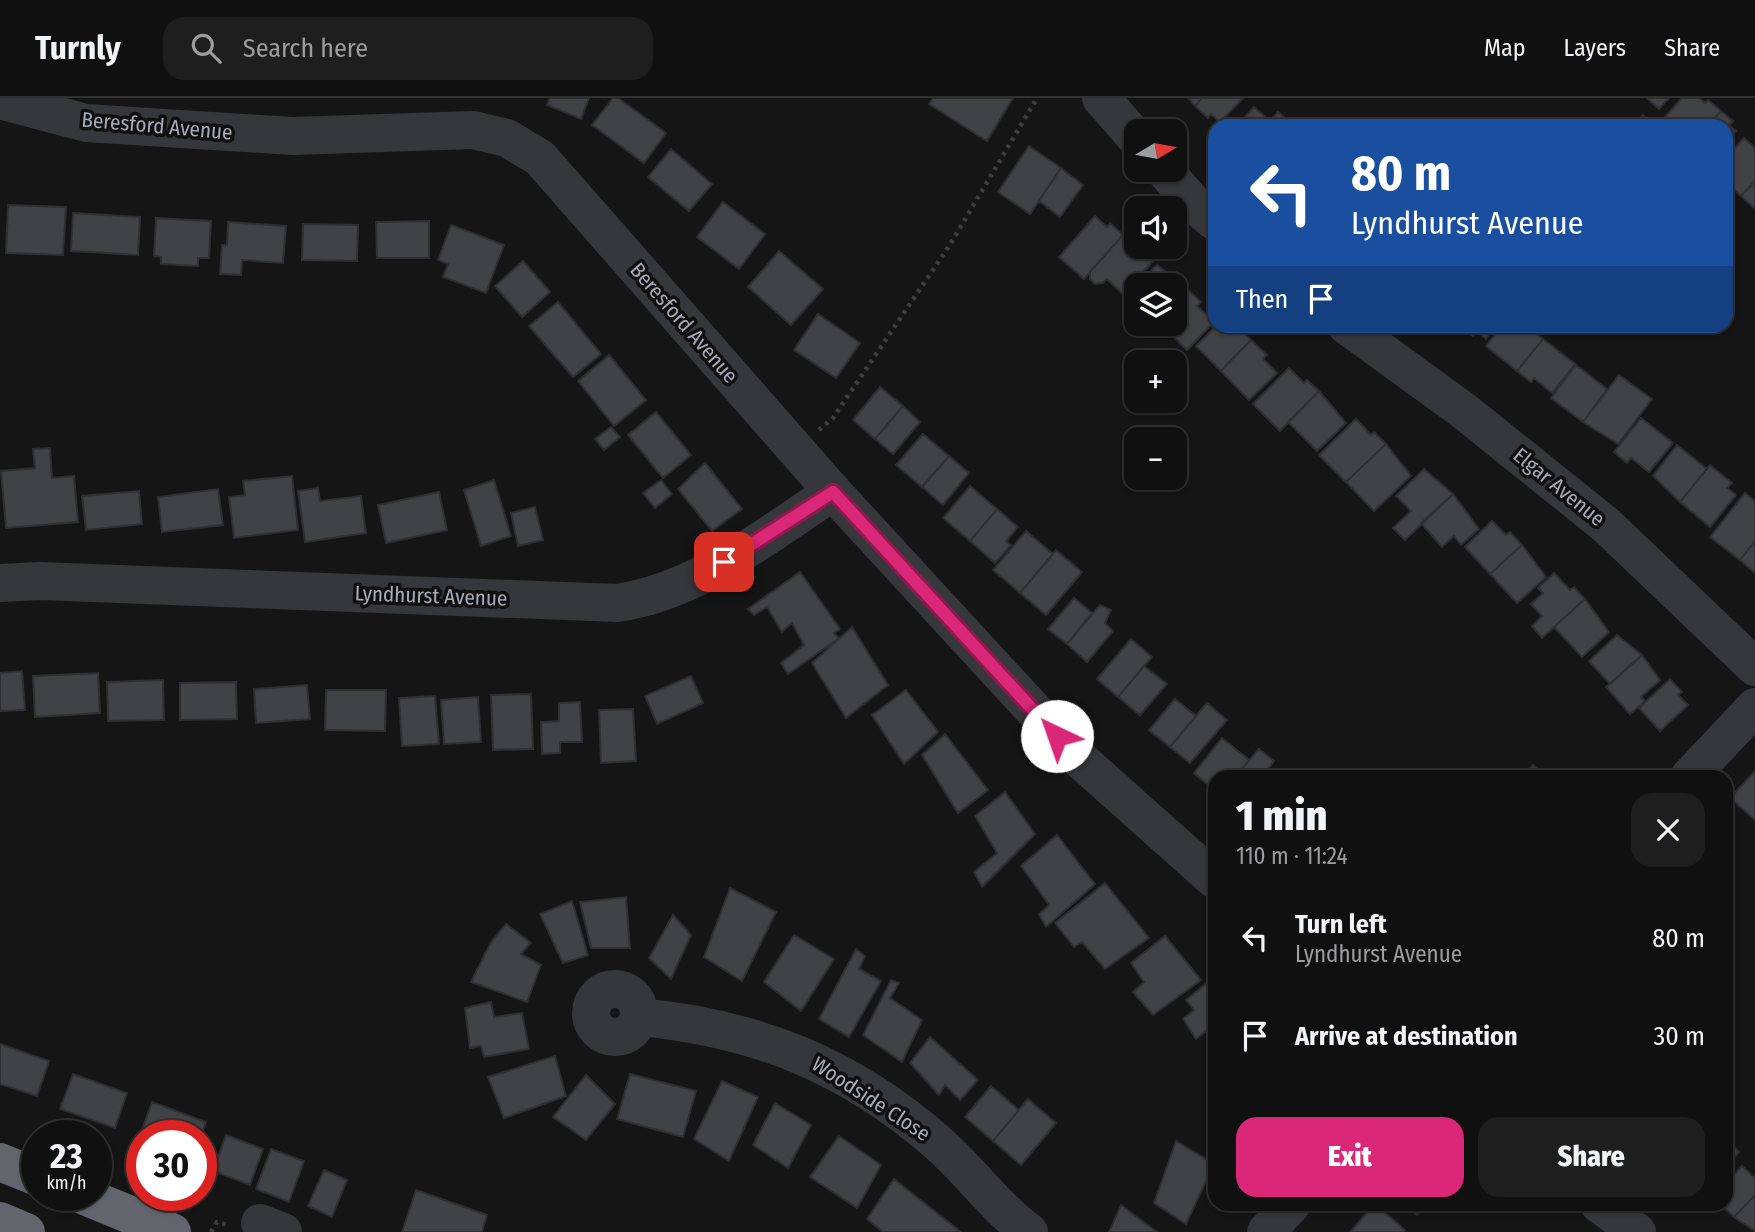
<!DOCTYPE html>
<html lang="en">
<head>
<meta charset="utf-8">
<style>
	:root { --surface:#101010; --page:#1e1e1e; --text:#f1f3f6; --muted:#9c9d9f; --line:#303030; --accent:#db2777 }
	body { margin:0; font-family:"Fira Sans Condensed",sans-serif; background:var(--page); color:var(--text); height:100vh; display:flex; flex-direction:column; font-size:26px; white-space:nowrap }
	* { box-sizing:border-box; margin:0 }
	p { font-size:23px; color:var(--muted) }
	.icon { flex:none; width:38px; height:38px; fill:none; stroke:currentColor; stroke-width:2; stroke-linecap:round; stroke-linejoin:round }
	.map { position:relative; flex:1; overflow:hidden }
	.sheet { position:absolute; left:1208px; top:672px; width:525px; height:441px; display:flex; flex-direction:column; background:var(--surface); border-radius:21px; box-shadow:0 2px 5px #0004,0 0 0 2px var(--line) }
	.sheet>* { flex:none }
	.hud { position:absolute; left:1208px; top:21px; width:525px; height:214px; border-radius:21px; box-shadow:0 2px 5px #0004,0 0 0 2px var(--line); background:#1a4fa0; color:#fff; overflow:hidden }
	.needle { width:46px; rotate:80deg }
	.buttons { position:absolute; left:1124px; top:21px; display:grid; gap:14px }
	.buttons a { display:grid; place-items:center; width:63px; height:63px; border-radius:14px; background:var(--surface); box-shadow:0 2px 5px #0004,0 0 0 2px var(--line); font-size:35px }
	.speed { position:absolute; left:21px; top:1022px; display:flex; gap:14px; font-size:35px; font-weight:700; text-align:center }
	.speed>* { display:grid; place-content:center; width:91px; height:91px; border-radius:50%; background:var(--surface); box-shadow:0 2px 5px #0004,0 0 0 2px var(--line); line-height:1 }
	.speed small { font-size:18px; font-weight:400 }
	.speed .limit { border:10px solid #d22; background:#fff; color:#111 }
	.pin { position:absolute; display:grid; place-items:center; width:60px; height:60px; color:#fff; margin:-30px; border-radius:14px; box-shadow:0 4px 10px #0006 }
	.me { position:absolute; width:77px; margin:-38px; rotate:318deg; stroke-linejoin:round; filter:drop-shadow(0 0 5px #0008) }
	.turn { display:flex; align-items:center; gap:24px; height:147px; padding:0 28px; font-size:32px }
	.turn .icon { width:91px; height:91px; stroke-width:2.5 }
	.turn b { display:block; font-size:49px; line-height:60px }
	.then { display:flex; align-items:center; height:66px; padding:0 28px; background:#0003; gap:14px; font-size:26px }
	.round { display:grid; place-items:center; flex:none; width:74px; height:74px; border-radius:21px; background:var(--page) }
	.overview { display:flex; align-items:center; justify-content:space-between; height:119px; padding:0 28px }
	h1 { font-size:42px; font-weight:800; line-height:52px }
	.primary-button { display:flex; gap:14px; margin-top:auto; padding:14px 28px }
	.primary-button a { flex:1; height:80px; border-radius:21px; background:var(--accent); color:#fff; font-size:28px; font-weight:800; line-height:80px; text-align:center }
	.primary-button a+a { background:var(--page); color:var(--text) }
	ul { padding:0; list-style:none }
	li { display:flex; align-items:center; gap:21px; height:98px; padding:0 28px }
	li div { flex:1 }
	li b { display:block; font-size:26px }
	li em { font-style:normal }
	header { display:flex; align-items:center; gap:42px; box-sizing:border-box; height:98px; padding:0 35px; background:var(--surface); border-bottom:2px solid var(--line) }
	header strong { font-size:33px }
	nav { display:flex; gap:38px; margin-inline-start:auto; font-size:24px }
	.search { width:490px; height:63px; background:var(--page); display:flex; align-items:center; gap:18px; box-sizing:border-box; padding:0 24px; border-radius:21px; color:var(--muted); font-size:26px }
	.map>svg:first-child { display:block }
	.building { fill:#414246; stroke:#2f2f32; stroke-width:2 }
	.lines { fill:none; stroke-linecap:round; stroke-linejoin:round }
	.path { stroke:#3c3e42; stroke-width:4.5; stroke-dasharray:3.5 5; stroke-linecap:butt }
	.minor { stroke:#36373b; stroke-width:38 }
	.highway { stroke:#62656c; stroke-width:38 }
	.route-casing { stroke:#8e194d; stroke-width:18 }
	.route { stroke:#db2777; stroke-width:12 }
	.labels { text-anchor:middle; stroke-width:7; stroke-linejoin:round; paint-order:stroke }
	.street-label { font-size:21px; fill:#a6acb7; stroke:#101011 }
</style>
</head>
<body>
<header>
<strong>Turnly</strong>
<div class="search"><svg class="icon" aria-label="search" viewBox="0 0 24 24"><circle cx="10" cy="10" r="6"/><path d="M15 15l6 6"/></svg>Search here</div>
<nav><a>Map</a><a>Layers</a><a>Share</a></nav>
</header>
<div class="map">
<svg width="1755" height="1134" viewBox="0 0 1755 1134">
	<rect width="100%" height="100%" fill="#151516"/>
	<!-- building -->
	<path class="building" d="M550,0H589L581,21L547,7Z
		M613,0H618L666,35L644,65L592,27Z
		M933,0H1013L987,43L929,6Z
		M1188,0H1202L1195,8Z
		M1202,0H1243L1220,24L1211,16L1208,20L1195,8Z
		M1647,0H1669L1659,11Z
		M1682,0H1699L1705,5L1708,2L1721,13L1707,28H1657Z
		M1254,9L1270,23L1278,14L1291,25L1287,28H1237Z
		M1721,13L1733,23L1729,27L1736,33L1726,45V28H1707Z
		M1643,17L1654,28H1632Z
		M1744,40L1755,50V83L1741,98L1726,84V60Z
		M1029,48L1061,70L1030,116L998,94Z
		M671,51L712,86L689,113L648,79Z
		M1061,70L1083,87L1060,119L1039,103Z
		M1755,83V111L1741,98Z
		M723,104L765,136L739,171L697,139Z
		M8,107L66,109L63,157L6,155Z
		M73,115L140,119L138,157L71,153Z
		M1095,118L1107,129L1110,125L1123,137L1084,181L1059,159Z
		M156,120L211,123L209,160H198V168L161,166V159L154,158Z
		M429,123V160H377L376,124Z
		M228,124L286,128L283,165L242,162L241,177L220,176L222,147H227Z
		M303,126L358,127L357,163L302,162Z
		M451,127L504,147L486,195L443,179L448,166L438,162Z
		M1123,137L1153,163L1123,196L1107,181L1103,185L1095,186L1090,181V174Z
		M779,153L823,191L791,227L748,189Z
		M523,163L550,194L522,219L495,188Z
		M1157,167L1186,190L1174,202V187H1145L1141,183Z
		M1186,190L1201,204L1197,208L1214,224L1187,252L1160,226H1174V202Z
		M558,204L601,256L573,279L529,228Z
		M818,216L860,245L836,280L794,252Z
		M1216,228H1228L1237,236L1241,232L1251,242L1221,273L1196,248Z
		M1459,228H1496L1486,241L1477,233L1473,238Z
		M1502,228L1512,232L1516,228H1526L1543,241L1517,273L1486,248Z
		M1543,241L1575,266L1552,295L1534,280L1531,284L1517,273Z
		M1251,242L1267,257L1263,261L1277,275L1249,302L1221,273Z
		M609,257L646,302L614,328L578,283Z
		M1576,267L1607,291L1583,324L1551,300Z
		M1289,270L1304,285L1307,282L1319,293L1280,333L1253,306Z
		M1619,277L1652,301L1618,346L1583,324Z
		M880,289L903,308L875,341L853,322Z
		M1319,293L1346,325L1317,353L1288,324Z
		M903,308L920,324L893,356L875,341Z
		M656,314L691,357L663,380L628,337Z
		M1641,320L1673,345L1649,374L1631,360L1627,365L1614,354Z
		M1356,321L1371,337L1374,334L1386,346L1346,384L1319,357Z
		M611,329L620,339L604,352L595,341Z
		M923,336L949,358L922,389L896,367Z
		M1386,346L1411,378L1374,413L1346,384Z
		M1677,347L1707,371L1680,404L1653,378Z
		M50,350L52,380L74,378L78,424L6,430L1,373L35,370L33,351Z
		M949,358L969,375L943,407L922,389Z
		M705,365L742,411L712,433L678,391Z
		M1710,367L1732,385L1727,390L1736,397L1710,429L1680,404Z
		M1424,371L1453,396L1405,442L1393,430L1411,413L1396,398Z
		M292,378L298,432L234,440L229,399L245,397L243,383Z
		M494,382L511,438L481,448L464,392Z
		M661,382L672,396L655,410L643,395Z
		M970,388L997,411L970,443L943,420Z
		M318,390L320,403L361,398L366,435L305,444L298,393Z
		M218,391L223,427L162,434L158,399Z
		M139,393L142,426L86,432L82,398Z
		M439,394L447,432L386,445L378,407Z
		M1745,395L1755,403V443L1740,462L1710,439Z
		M1453,396L1479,431L1461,447L1454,438L1442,449L1421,425Z
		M535,409L543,442L518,448L511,415Z
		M997,411L1018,429L1006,443L1011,447L995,465L970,443Z
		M1492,423L1506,437L1510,434L1522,447L1490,476L1465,449Z
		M1026,433L1053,456L1020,495L993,472Z
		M1755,443V475L1740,462Z
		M1522,447L1546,479L1517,505L1490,476Z
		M1056,452L1082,474L1046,517L1020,495Z
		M800,474L840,531L834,535L839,540L788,576L781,565L804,547L792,525L782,534L767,509L754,517L748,511Z
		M1554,475L1570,492L1574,489L1585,501L1542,540L1532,528L1542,518L1531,506L1543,495L1538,490Z
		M1074,500L1092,515L1067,546L1048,531Z
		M1585,501L1609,534L1582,559L1554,529Z
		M1100,507L1111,512L1105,525L1113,533L1087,564L1067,546Z
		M852,529L888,587L846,620L812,565Z
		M1617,537L1642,557L1610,586L1589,563Z
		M1131,541L1152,559L1118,599L1097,581Z
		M1642,557L1660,582L1641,599L1645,603L1630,616L1606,589Z
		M1144,568L1167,586L1140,617L1118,599Z
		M22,573L25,612L0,613V575Z
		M98,575L100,615L35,619L33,578Z
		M691,578L703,605L657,626L645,598Z
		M1670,581L1682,594L1678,597L1688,607L1660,633L1639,610Z
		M163,582L164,622L108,623L107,584Z
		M236,584L237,621L180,622V585Z
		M307,587L310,621L256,625L254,591Z
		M326,592H386L385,633L325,632Z
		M906,592L938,634L904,666L872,617Z
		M531,596L533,651L493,652L491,597Z
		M435,598L439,646L402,648L399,600Z
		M478,599L481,644L444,646L441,602Z
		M1175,601L1196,618L1170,649L1149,632Z
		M580,604L582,644H560V655L542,656L541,624L559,623V605Z
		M1207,605L1227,622L1190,665L1170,649Z
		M633,611L636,663L601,665L599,612Z
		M945,636L988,692L958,715L922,657Z
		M1222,640L1249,662L1235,679H1214V692L1194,675Z
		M1259,651L1274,663L1265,675L1270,679H1235Z
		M1533,667L1546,679H1521Z
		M1755,673V722L1730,700Z
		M1005,694L1035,736L982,789L974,774L997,755L975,718Z
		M1057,737L1095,786L1046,829L1039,816L1049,807L1021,768Z
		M1105,785L1149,840L1105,871L1082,844L1074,849L1055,825Z
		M730,790L776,814L742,883L704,859Z
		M626,799L630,850H591L580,804Z
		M572,803L588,857L563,865L540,816Z
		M673,817L691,837L671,881L649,860Z
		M506,826L531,845L521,856L541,867L527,904L471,884L491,844Z
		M794,837L834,861L801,913L764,884Z
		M1165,838L1201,882L1153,917L1133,894L1144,884L1131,865Z
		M856,851L865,858L859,871L881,883L849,939L819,921Z
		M1214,879V937L1209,931L1196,941L1183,921L1194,912L1186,902Z
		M891,882L899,885L890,900L922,922L902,964L863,937Z
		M491,904L494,919L522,915L529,951L484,959L481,948L470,950L465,910Z
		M930,939L978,982L960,1002L945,987L939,997L910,965Z
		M0,946L49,963L37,998L0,986Z
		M555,958L566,998L504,1020L488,979Z
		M73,976L127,995L115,1030L60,1011Z
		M630,976L696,993L683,1039L617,1021Z
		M586,977L615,1006L586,1042L553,1019Z
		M722,983L758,999L729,1063L694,1041Z
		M991,988L1019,1012L993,1043L965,1019Z
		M1028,1001L1056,1025L1021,1067L993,1043Z
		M152,1004L206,1024L201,1038H142V1045L138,1043Z
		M775,1005L811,1027L788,1070L753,1047Z
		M226,1037L263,1051L250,1087L213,1073Z
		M839,1038L881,1067L857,1110L810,1079Z
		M1726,1041L1739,1054L1726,1068Z
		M1176,1043L1214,1066L1186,1126L1154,1105Z
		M271,1051L304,1063L289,1104L256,1091Z
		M1742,1068L1755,1080V1097L1734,1119L1720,1106H1726V1086Z
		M324,1072L347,1082L332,1119L308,1108Z
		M894,1081L961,1134H883L867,1121Z
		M416,1092L487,1117L482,1134H402Z
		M1755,1097V1133L1734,1119Z
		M1375,1106L1405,1132L1403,1134H1350Z
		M1402,1106H1426L1417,1117Z
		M1121,1107L1157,1134H1109Z"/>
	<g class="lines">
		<!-- path -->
		<path class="path" d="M819,332L833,320L951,145L1037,0
			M211,1134L217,1124L228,1127"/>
		<!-- minor -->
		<path class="minor" d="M1101,0L1136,40
			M0,2L86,25L293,38L473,32L507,40L540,60L833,394L1076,658L1214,781
			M1164,72L1196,108L1214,123
			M1347,228L1464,313L1606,427L1755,569
			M0,485L40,483L617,505C699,493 765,438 833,394
			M1689,679L1755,609
			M591 915a24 24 0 1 1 48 0a24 24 0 1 1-48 0Z
			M639,919C756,930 849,967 938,1045C970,1073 994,1108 1029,1134
			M1599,1106L1637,1134
			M260,1125L283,1134
			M1266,1134L1292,1106"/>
		<!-- highway -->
		<path class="highway" d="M0,1064L37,1079
			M82,1097L172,1134
			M0,1123L26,1134"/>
	</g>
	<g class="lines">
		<defs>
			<path id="route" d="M724,464L833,394L1057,638"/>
		</defs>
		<!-- route casing -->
		<use href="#route" class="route-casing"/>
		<!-- route -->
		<use href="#route" class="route"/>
	</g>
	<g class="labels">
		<!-- street labels -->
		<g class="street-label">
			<text transform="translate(157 28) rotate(5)" y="7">Beresford Avenue</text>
			<text transform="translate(684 225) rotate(49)" y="7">Beresford Avenue</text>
			<text transform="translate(1559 389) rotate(39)" y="7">Elgar Avenue</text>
			<text transform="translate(431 498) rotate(2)" y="7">Lyndhurst Avenue</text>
			<text transform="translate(871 1001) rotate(33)" y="7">Woodside Close</text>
		</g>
	</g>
</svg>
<div class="buttons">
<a><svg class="needle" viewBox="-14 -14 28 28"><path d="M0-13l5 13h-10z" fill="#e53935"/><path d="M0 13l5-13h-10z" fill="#9c9d9f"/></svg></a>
<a><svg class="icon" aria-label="sound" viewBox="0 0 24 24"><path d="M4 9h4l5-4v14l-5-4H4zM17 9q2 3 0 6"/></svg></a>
<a><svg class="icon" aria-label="layers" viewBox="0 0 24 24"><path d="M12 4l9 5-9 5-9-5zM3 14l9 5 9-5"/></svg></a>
<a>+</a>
<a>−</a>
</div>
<div class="speed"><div>23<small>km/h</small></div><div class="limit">30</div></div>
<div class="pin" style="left:724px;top:464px;background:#d93025"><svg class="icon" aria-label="arrive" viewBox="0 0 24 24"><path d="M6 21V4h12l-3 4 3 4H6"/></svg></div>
<svg class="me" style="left:1057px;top:638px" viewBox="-20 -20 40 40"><circle r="19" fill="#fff"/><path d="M0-13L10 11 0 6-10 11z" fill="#db2777"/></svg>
<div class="hud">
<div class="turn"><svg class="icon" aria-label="left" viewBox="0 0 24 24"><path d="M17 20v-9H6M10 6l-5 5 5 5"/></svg><div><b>80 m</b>Lyndhurst Avenue</div></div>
<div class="then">Then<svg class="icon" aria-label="arrive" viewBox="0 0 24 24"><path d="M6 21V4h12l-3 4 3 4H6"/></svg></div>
</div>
<section class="sheet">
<div class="overview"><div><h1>1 min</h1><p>110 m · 11:24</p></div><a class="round"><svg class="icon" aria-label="close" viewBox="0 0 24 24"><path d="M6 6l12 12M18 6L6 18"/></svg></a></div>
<ul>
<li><svg class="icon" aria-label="left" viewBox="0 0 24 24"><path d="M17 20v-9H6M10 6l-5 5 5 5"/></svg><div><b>Turn left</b><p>Lyndhurst Avenue</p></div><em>80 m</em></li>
<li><svg class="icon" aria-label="arrive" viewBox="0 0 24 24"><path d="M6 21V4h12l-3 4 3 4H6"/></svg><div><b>Arrive at destination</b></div><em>30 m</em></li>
</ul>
<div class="primary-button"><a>Exit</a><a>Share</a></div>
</section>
</div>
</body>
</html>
